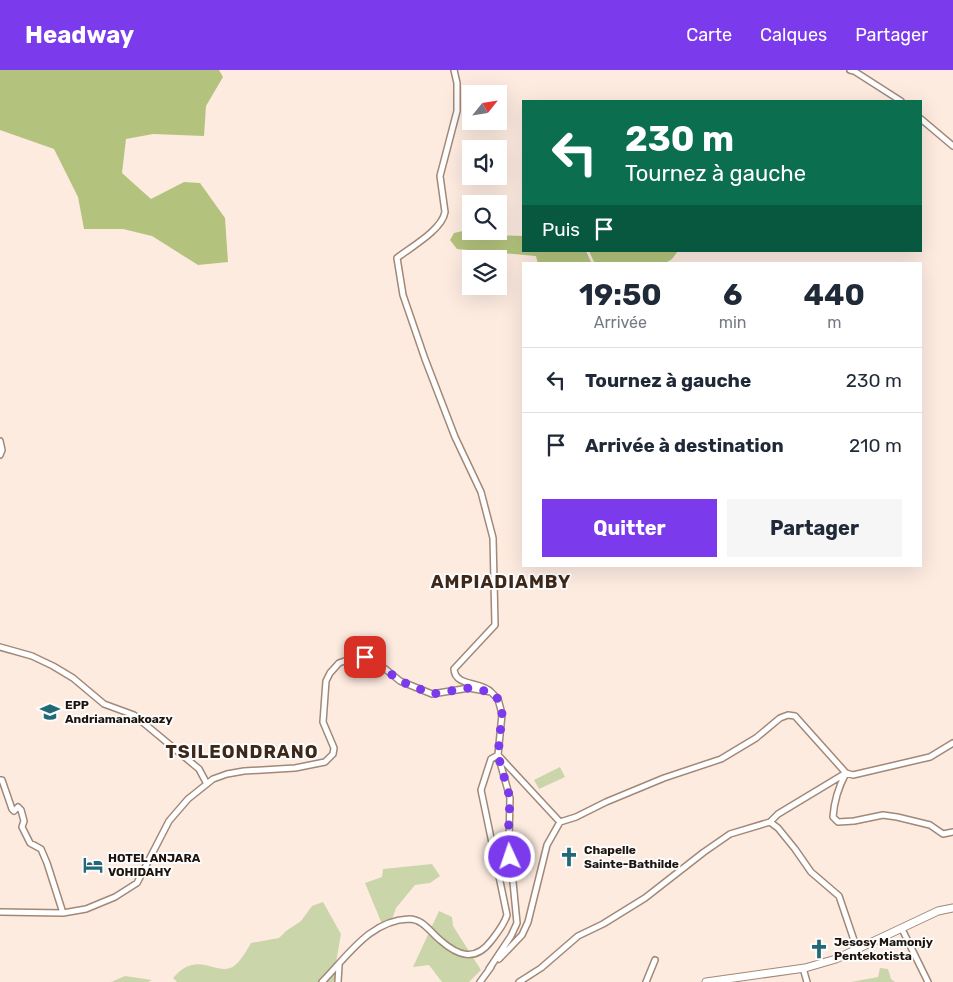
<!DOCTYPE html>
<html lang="fr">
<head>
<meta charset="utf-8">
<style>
	:root { --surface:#fff; --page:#f6f6f7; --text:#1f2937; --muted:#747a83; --line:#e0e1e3; --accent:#7c3aed }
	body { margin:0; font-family:Rubik,sans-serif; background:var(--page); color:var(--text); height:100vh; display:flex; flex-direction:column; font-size:19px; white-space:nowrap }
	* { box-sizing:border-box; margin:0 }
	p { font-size:16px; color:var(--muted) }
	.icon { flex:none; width:28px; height:28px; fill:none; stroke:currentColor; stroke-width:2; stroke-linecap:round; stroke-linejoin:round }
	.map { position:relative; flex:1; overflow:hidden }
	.details { position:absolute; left:522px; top:192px; width:400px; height:305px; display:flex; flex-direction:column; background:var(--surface); border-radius:0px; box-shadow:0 5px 20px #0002 }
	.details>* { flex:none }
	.hud { position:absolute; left:522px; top:30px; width:400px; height:152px; border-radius:0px; box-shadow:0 5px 20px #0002; background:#0b6e4f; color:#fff; overflow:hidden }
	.needle { width:32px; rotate:60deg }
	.fabs { position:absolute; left:462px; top:15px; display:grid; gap:10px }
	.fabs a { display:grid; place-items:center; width:45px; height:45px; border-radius:0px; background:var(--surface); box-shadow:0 5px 20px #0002; font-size:25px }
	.pin { position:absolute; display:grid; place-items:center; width:42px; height:42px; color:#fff; margin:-21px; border-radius:10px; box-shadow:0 2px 8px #0006 }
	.me { position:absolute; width:55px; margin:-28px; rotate:357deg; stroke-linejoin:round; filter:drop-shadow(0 0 4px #0008) }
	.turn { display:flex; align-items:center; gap:18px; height:105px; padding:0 20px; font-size:22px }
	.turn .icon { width:65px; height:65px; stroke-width:2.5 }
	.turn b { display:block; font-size:35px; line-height:42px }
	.then { display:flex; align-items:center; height:48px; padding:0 20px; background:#0003; gap:10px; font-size:19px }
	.eta { display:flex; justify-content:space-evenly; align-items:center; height:85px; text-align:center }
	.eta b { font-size:30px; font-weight:700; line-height:35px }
	.action { display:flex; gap:10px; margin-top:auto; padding:10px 20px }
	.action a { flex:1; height:58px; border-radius:0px; background:var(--accent); color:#fff; font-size:20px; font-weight:700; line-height:58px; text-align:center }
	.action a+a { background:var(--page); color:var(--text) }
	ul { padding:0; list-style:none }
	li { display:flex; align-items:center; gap:15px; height:65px; padding:0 20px; border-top:1px solid var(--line) }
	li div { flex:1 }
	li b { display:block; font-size:19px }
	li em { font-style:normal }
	header { display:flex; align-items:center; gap:30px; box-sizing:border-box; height:70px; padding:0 25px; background:var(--accent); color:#fff }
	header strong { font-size:24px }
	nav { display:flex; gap:28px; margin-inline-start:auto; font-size:18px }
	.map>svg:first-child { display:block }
	.green { fill:#cbd5aa }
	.forest { fill:#b3c37d }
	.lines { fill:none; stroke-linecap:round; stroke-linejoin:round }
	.street-casing { stroke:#a28877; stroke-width:8 }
	.secondary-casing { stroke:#a28877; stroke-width:9 }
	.street { stroke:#fff; stroke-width:5 }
	.secondary { stroke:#fff; stroke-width:7 }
	.route { stroke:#7c3aed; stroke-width:9; stroke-dasharray:0 16.2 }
	.labels { text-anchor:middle; stroke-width:4; stroke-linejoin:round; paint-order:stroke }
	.poi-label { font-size:12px; font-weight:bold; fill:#1e140e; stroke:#fcfcfc; text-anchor:start }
	.district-label { font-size:18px; font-weight:bold; letter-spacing:1px; fill:#3d2819; stroke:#fcfcfc }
</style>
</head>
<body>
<header>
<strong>Headway</strong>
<nav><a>Carte</a><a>Calques</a><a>Partager</a></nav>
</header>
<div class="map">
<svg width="953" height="912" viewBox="0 0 953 912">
	<rect width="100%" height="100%" fill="#fdebe0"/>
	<!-- green -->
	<path class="green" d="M560,697L565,707L539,719L534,710Z
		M432,794L440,806L430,813L415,815L396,838L391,852L382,854L365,813L382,807L383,799Z
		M323,832L341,864L334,904L338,912H177L173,908C198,878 217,908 234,896C241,891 247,880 251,873L279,868L286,861L301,851L312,836Z
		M439,841L452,847L453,856L481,900L469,912H442L429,895L413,897Z
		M880,898L888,899L891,909L895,912H851L878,907Z
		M125,906L152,910L148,912H111Z"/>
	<!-- forest -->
	<path class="forest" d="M0,0H219L223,7L206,36L204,66L153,64L126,69L122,103L151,129L184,112L200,113L225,148L228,192L198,195L152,166L123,159H84L78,127L54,79L0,60Z
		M471,159V161H474L473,165L477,166L480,161L482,165L524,166V181H586L592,194H538L536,186L457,179L450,170L454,163Z
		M589,181H678L672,189L664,194H595Z"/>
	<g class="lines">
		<defs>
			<path id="street" d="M454,0L457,13V41L440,106L445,142C442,160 411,177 397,188L403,225L425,289L455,367L481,422L493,468L495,555L454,599C455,617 481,611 491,622
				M850,0L854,1L901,31
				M921,49L953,76
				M0,371L2,380L0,385
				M0,577L32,586L53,596L73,608L104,634L134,645L199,699L207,714
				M846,703C839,716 834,732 833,747L838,752L854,751L883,745L897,747L930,755L943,764L953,762
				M0,710H2L12,739L14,741L18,737L21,740L24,751L22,757L30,773L41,779L47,793L63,843
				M770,752L778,744L846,703
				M0,842L63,843L86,839L115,827L137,813L169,751L188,729L213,709L227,704L244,701L295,698L325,692L333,684L334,678L323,652L326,611L330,603L339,593L350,589L365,587L378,593L400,611L432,624L469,618L491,622L498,629L502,644L498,685L510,728L509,771L517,853L511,866L489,899
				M902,859L928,912
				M499,889L522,865L528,852L547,775L560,752L576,747L606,732L664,708L721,689L756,668L780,648L788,645L795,646L846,703L853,705L930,687L953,673
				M803,898L807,912
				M322,912C347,887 370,850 409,849C423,849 430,862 440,870C458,886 475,892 491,871C498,862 504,855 507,845L481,720L491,689L498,685L560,752
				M338,912L339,895
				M480,912L491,897
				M519,912L541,898L578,866L603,854L645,828L704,782L730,764L770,752L778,758L795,779L811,802L839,826L857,879
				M646,912L655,890"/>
			<path id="secondary" d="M706,912L805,898L836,889L938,841L953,838"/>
		</defs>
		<!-- street casing -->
		<use href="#street" class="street-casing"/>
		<!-- secondary casing -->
		<use href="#secondary" class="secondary-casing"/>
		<!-- street -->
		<use href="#street" class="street"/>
		<!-- secondary -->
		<use href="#secondary" class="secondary"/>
	</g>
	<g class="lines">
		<!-- route -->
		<path class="route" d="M365,587L378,594L400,611L432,624L469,618L491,622L498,629L501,636L502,644L498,685L510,728L508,771L510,787"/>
	</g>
	<!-- icons -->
	<defs>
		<symbol id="school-bare" viewBox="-9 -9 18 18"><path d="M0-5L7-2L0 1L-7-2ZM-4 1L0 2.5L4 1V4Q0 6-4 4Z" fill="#226878" stroke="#fcfcfc" stroke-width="2.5" paint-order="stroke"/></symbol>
		<symbol id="church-bare" viewBox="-9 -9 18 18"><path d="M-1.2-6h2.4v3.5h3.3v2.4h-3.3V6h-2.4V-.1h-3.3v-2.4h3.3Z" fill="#226878" stroke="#fcfcfc" stroke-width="2.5" paint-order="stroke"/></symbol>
		<symbol id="hotel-bare" viewBox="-9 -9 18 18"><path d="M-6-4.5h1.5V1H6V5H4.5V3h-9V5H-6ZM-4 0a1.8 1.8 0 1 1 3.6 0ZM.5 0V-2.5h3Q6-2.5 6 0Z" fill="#226878" stroke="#fcfcfc" stroke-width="2.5" paint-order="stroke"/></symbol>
	</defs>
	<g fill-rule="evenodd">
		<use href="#school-bare" x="36" y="628" width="28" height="28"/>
		<use href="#church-bare" x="555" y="773" width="28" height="28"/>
		<use href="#hotel-bare" x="79" y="781" width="28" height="28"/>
		<use href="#church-bare" x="805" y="865" width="28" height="28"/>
	</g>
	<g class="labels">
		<!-- poi labels -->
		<g class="poi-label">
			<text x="65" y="639">EPP<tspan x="65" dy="14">Andriamanakoazy</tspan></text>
			<text x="584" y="784">Chapelle<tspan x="584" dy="14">Sainte-Bathilde</tspan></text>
			<text x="108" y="792">HOTEL ANJARA<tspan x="108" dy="14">VOHIDAHY</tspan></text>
			<text x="834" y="876">Jesosy Mamonjy<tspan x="834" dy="14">Pentekotista</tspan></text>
		</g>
		<!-- district labels -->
		<g class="district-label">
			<text x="501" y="518">AMPIADIAMBY</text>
			<text x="242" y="688">TSILEONDRANO</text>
		</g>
	</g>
</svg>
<div class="fabs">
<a><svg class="needle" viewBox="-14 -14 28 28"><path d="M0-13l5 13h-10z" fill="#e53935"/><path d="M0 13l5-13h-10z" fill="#747a83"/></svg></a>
<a><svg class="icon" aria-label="sound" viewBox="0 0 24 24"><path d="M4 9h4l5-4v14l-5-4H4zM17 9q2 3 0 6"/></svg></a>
<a><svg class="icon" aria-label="search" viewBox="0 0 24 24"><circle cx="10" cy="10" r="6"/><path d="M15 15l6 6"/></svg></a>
<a><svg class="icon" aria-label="layers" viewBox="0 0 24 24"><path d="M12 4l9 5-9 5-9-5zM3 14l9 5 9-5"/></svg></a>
</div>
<div class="pin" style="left:365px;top:587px;background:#d93025"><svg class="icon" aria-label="arrive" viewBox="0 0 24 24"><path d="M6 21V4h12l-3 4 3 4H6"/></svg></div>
<svg class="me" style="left:510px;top:787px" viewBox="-20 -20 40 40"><circle r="17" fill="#7c3aed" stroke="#fff" stroke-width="3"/><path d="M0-11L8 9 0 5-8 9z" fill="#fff"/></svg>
<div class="hud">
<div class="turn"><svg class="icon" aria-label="left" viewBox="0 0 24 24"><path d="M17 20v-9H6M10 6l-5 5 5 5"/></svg><div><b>230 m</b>Tournez à gauche</div></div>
<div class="then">Puis<svg class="icon" aria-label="arrive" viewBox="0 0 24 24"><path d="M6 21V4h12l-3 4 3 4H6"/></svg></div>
</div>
<section class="details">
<div class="eta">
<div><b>19:50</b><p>Arrivée</p></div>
<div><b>6</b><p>min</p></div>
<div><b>440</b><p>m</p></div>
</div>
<ul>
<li><svg class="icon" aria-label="left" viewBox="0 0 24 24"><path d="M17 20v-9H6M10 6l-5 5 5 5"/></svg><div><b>Tournez à gauche</b></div><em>230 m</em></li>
<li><svg class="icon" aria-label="arrive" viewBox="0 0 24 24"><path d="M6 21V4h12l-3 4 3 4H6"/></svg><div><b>Arrivée à destination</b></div><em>210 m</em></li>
</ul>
<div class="action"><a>Quitter</a><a>Partager</a></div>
</section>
</div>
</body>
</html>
